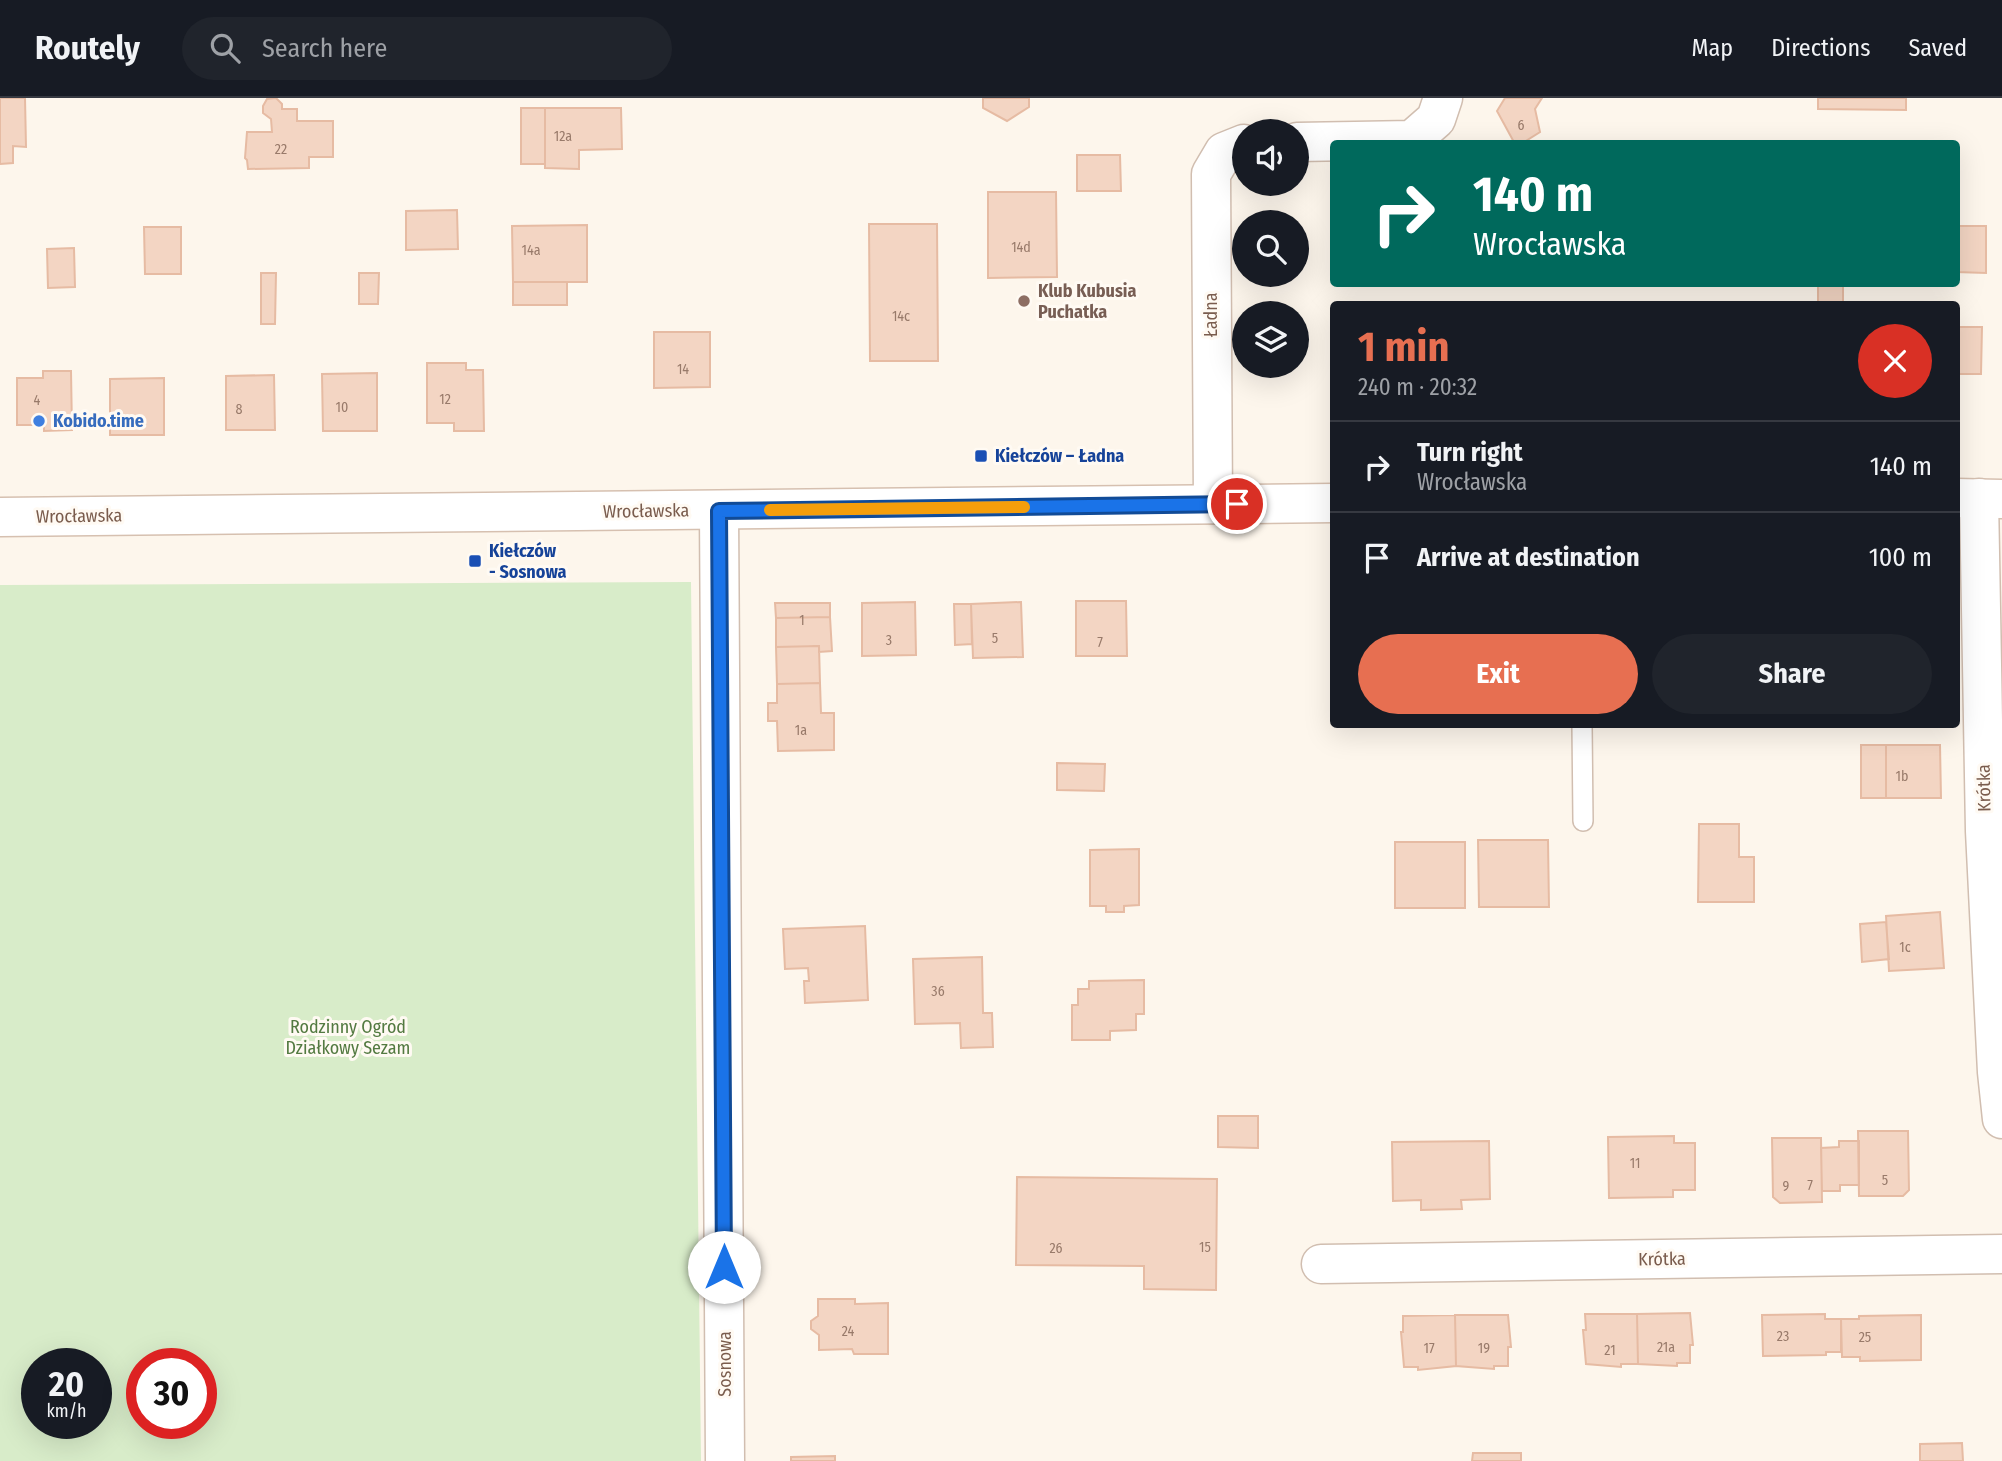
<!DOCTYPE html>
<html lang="en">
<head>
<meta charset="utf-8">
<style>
	:root { --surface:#171b24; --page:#20242c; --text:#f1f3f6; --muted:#9ea1a6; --line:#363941; --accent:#e76f51 }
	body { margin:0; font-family:"Fira Sans Condensed",sans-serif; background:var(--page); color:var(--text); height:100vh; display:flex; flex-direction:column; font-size:26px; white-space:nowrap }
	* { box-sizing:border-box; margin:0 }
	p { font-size:23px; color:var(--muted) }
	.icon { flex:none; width:38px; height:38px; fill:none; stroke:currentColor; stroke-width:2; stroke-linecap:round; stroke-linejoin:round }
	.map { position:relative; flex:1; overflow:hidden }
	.details { position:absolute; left:1330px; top:203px; width:630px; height:427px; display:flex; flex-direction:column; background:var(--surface); border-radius:7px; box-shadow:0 7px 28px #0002 }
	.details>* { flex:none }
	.guide { position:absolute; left:1330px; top:42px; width:630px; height:147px; border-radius:7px; box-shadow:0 7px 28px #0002; background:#00695c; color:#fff; overflow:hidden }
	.tools { position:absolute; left:1232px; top:21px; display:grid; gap:14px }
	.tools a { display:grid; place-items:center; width:77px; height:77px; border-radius:50%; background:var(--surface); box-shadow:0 7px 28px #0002; font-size:35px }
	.speed { position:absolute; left:21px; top:1250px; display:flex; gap:14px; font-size:35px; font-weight:700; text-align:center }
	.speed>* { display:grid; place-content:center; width:91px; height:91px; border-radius:50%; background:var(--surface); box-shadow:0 7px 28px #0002; line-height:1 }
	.speed small { font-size:18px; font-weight:400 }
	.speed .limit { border:10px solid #d22; background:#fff; color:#111 }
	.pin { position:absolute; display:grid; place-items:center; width:60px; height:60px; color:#fff; margin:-30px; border:4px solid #fff; border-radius:50%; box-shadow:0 2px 7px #0007 }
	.me { position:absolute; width:77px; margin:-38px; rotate:0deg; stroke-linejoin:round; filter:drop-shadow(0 0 5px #0008) }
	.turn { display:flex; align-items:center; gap:24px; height:147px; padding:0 28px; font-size:32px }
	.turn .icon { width:91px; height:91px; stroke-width:2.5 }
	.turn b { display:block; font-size:49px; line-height:60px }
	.round { display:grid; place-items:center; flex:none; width:74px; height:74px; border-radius:37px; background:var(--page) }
	.headline { display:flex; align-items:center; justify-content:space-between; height:119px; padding:0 28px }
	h1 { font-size:42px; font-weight:700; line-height:52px; color:var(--accent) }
	.button { display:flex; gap:14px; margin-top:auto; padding:14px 28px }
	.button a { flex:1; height:80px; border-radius:42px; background:var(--accent); color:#fff; font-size:28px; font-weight:700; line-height:80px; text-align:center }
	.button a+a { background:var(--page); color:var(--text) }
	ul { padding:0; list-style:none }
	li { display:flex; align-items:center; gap:21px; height:91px; padding:0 28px; border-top:2px solid var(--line) }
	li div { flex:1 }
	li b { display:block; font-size:26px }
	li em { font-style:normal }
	header { display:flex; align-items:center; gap:42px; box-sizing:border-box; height:98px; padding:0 35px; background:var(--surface); border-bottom:2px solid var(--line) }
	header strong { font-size:33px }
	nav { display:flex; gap:38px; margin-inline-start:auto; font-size:24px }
	.search { width:490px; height:63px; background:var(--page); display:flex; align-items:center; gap:18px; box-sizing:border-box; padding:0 24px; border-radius:38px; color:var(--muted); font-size:26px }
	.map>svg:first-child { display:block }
	.green { fill:#d8ecc9; fill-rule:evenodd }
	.building { fill:#f3d5c3; stroke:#e6bba3; stroke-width:2 }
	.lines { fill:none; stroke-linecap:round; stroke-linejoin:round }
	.lane-casing { stroke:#d1beb0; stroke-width:22 }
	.street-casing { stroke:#d1beb0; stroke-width:41 }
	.secondary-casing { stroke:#d6c0b0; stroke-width:41 }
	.lane { stroke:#fff; stroke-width:19 }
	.street { stroke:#fff; stroke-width:38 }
	.secondary { stroke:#fff; stroke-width:38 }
	.route-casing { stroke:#114b97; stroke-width:18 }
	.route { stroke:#1a73e8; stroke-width:12 }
	.slow { stroke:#f59e0b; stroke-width:12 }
	.education-dot { fill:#8d6e63; stroke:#fffaf3; stroke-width:2.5 }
	.shop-dot { fill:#3f7fe0; stroke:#fffaf3; stroke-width:2.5 }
	.transit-dot { fill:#1a4fb4; stroke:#fffaf3; stroke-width:2.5 }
	.labels { text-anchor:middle; stroke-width:6; stroke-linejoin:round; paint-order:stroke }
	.number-label { font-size:14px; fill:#987a6a }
	.education-label { font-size:18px; font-weight:bold; fill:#785e54; stroke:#fffaf3; text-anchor:start }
	.street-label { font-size:18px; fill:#7a5c4d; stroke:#fffaf3 }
	.shop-label { font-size:18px; font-weight:bold; fill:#366cbe; stroke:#fffaf3; text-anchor:start }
	.transit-label { font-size:18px; font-weight:bold; fill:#164399; stroke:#fffaf3; text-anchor:start }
	.park-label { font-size:18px; fill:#537a41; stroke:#fffaf3 }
</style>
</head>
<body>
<header>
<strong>Routely</strong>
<div class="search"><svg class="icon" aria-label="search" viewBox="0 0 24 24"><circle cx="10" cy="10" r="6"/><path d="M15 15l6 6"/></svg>Search here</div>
<nav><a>Map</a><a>Directions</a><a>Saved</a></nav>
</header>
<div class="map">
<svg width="2002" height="1363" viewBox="0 0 2002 1363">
	<rect width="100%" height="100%" fill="#fdf6ec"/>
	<!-- green -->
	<path class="green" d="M691,484L701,1363H0V487ZM37,1265H96V1325H37ZM142,1265H201V1325H142Z"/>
	<!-- building -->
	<path class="building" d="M0,0H25L26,49L13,48V65L0,66Z
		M276,0L282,6V11H297V23H333V59H309V70L248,71L247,62L245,60L247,34H272L271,21L263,15V8L267,1Z
		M983,0H1029V9L1007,23L983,10Z
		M1505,0H1542L1535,11L1540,34L1521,46H1515L1497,13Z
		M1818,0H1906V12L1818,11Z
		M521,10H545V66H521Z
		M545,10H621L622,51L579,52V71L545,70Z
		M1077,57H1120L1121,93H1077Z
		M988,94H1056L1057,179L988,180Z
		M457,112L458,151L406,152V113Z
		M869,126H937L938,263H870Z
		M587,127V184H513L512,128Z
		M1956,128H1986V175L1956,174Z
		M144,129H181V176H145Z
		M74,150L75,189L48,190L47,151Z
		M261,175H276L275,226H261Z
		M359,175H379L378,206H359Z
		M513,184H567V207H513Z
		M1818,186H1843V206H1818Z
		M1956,229H1982L1981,276H1956Z
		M654,234H710V289L654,290Z
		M427,265H466V272H483L484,333H454V325H427Z
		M43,273H71L72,332L44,333V327H17V280H43Z
		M377,275V333H323L322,276Z
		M274,277L275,332H226V278Z
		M164,280V337H110V281Z
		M1076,503H1126L1127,558H1076Z
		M915,504L916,557L862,558V505Z
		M1021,504L1023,559L973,560L971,506Z
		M775,505H830V519L776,520Z
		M954,506H971L972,546L955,547Z
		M830,519L832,553L819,554V548L776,549V520Z
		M819,548L820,585L777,586L776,549Z
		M820,585L821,615H834V652L778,653L777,623H768V605H777V586Z
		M1861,647H1886V700H1861Z
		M1886,647H1940L1941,700H1886Z
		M1057,665L1105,666L1104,693L1057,692Z
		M1699,726H1739V759H1754V804H1698Z
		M1478,742H1548L1549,809H1479Z
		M1395,744H1465V810H1395Z
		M1139,751V807L1124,808V814H1106V808H1090V752Z
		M1940,814L1944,870L1889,873L1886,818Z
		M1886,824L1889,861L1862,864L1860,826Z
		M865,828L868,902L805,905L804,883H809L808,870L785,871L783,831Z
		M982,859L983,915H992L993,949L961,950L960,925L915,926L913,861Z
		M1144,882V916H1136V932L1110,933V942H1072V907H1078V891H1089V883Z
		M1218,1018H1258V1050L1218,1049Z
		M1858,1033H1908L1909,1092L1903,1098H1859Z
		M1674,1038V1045H1695V1092H1673V1099L1609,1100L1608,1039Z
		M1772,1040H1821L1822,1104L1780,1105L1773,1099Z
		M1489,1043L1490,1101L1461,1102L1462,1111L1421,1112V1102L1393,1103L1392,1044Z
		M1839,1043H1859V1087H1840V1093H1822L1821,1050L1839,1049Z
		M1017,1079L1217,1081L1216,1192L1144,1191V1168L1016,1167Z
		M818,1201H855V1206L888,1205V1256H854L852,1251L819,1252V1237L811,1231V1223L818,1218Z
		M1690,1215L1693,1247H1690V1265H1677V1268L1638,1266L1637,1216Z
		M1585,1216H1637L1638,1266H1621V1269L1586,1266L1583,1232H1586Z
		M1825,1216V1221H1841V1254H1826V1257L1763,1258L1762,1217Z
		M1455,1217H1508L1511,1249H1508V1268H1494V1271L1456,1268Z
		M1455,1217L1456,1268L1418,1272V1269H1404L1401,1234H1403V1218Z
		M1921,1217V1262L1860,1263V1259H1842L1841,1221H1859V1218Z
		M1962,1345L1963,1363H1920V1346Z
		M1473,1355H1521V1363H1472Z
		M835,1358V1363H791V1359Z"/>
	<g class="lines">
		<defs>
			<path id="lane" d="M1582,626L1583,723"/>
			<path id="street" d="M1297,44L1412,42L1436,21L1443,0
				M1979,400L1985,733L1997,974L2002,1021
				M1213,406L1211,76L1224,54L1244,46
				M719,413L725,1363
				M1321,1166L2002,1156"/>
			<path id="secondary" d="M1956,400L2002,401
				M0,419L1334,405"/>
		</defs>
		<!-- lane casing -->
		<use href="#lane" class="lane-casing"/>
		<!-- street casing -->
		<use href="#street" class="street-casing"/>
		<!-- secondary casing -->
		<use href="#secondary" class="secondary-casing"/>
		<!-- lane -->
		<use href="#lane" class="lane"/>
		<!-- street -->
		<use href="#street" class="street"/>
		<!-- secondary -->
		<use href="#secondary" class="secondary"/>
	</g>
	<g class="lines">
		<defs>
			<path id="route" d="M724,1169L719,413L1237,406"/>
		</defs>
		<!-- route casing -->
		<use href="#route" class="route-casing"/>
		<!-- route -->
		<use href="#route" class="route"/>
		<!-- slow -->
		<path class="slow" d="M770,412L1024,409"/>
	</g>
	<!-- markers -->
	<circle class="education-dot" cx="1024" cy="203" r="7"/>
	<circle class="shop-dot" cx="39" cy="323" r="7"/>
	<g class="transit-dot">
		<rect x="974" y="351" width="14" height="14" rx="3.5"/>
		<rect x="468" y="456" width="14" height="14" rx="3.5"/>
	</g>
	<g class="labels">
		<!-- number labels -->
		<g class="number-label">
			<text x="1521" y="32">6</text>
			<text x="563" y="43">12a</text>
			<text x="281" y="56">22</text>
			<text x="1021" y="154">14d</text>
			<text x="531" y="157">14a</text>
			<text x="901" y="223">14c</text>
			<text x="683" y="276">14</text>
			<text x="445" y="306">12</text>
			<text x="37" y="307">4</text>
			<text x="342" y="314">10</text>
			<text x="239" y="316">8</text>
			<text x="802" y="527">1</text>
			<text x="995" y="545">5</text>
			<text x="889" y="547">3</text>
			<text x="1100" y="549">7</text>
			<text x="801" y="637">1a</text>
			<text x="1902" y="683">1b</text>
			<text x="1905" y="854">1c</text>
			<text x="938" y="898">36</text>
			<text x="1635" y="1070">11</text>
			<text x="1885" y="1087">5</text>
			<text x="1810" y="1092">7</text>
			<text x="1786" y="1093">9</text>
			<text x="1205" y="1154">15</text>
			<text x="1056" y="1155">26</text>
			<text x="848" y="1238">24</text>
			<text x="1783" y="1243">23</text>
			<text x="1865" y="1244">25</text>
			<text x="1666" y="1254">21a</text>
			<text x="1429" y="1255">17</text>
			<text x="1484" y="1255">19</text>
			<text x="1610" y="1257">21</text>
		</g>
		<!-- education labels -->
		<g class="education-label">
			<text x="1038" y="199">Klub Kubusia<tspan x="1038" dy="21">Puchatka</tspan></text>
		</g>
		<!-- street labels -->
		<g class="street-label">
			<text transform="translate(1211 217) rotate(-90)" y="6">Ładna</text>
			<text transform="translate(646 413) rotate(-1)" y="6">Wrocławska</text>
			<text transform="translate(79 418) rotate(-1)" y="6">Wrocławska</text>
			<text transform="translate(1984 690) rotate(-91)" y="6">Krótka</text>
			<text transform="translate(1662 1161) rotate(-1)" y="6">Krótka</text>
			<text transform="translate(725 1266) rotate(-90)" y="6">Sosnowa</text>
		</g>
		<!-- shop labels -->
		<g class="shop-label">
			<text x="53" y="329">Kobido.time</text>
		</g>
		<!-- transit labels -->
		<g class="transit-label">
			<text x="995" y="364">Kiełczów – Ładna</text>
			<text x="489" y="459">Kiełczów<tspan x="489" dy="21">- Sosnowa</tspan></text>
		</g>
		<!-- park labels -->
		<g class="park-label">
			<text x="348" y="935">Rodzinny Ogród<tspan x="348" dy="21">Działkowy Sezam</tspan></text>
		</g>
	</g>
</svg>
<div class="tools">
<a><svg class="icon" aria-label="sound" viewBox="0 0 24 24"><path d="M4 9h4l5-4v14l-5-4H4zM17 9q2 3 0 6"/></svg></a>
<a><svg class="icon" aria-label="search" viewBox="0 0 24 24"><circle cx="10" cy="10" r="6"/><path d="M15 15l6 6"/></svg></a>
<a><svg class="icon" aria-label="layers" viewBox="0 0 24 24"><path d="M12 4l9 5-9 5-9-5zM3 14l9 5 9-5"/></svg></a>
</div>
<div class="speed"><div>20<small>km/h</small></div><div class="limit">30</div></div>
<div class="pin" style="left:1237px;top:406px;background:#d93025"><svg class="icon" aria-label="arrive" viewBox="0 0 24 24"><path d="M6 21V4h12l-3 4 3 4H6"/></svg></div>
<svg class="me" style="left:724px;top:1169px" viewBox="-20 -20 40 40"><circle r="19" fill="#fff"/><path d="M0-13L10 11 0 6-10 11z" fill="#1a73e8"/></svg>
<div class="guide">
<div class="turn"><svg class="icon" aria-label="right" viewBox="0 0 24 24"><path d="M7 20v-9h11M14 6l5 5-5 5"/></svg><div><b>140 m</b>Wrocławska</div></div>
</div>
<section class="details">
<div class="headline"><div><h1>1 min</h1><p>240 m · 20:32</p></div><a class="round" style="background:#d93025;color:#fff"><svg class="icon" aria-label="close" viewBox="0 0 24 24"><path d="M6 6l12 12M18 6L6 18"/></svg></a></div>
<ul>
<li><svg class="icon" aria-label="right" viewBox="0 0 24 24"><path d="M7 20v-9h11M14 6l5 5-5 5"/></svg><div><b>Turn right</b><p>Wrocławska</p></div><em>140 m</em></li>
<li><svg class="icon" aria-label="arrive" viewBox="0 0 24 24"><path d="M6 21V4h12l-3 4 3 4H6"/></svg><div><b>Arrive at destination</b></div><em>100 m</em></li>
</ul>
<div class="button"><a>Exit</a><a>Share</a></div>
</section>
</div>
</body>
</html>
